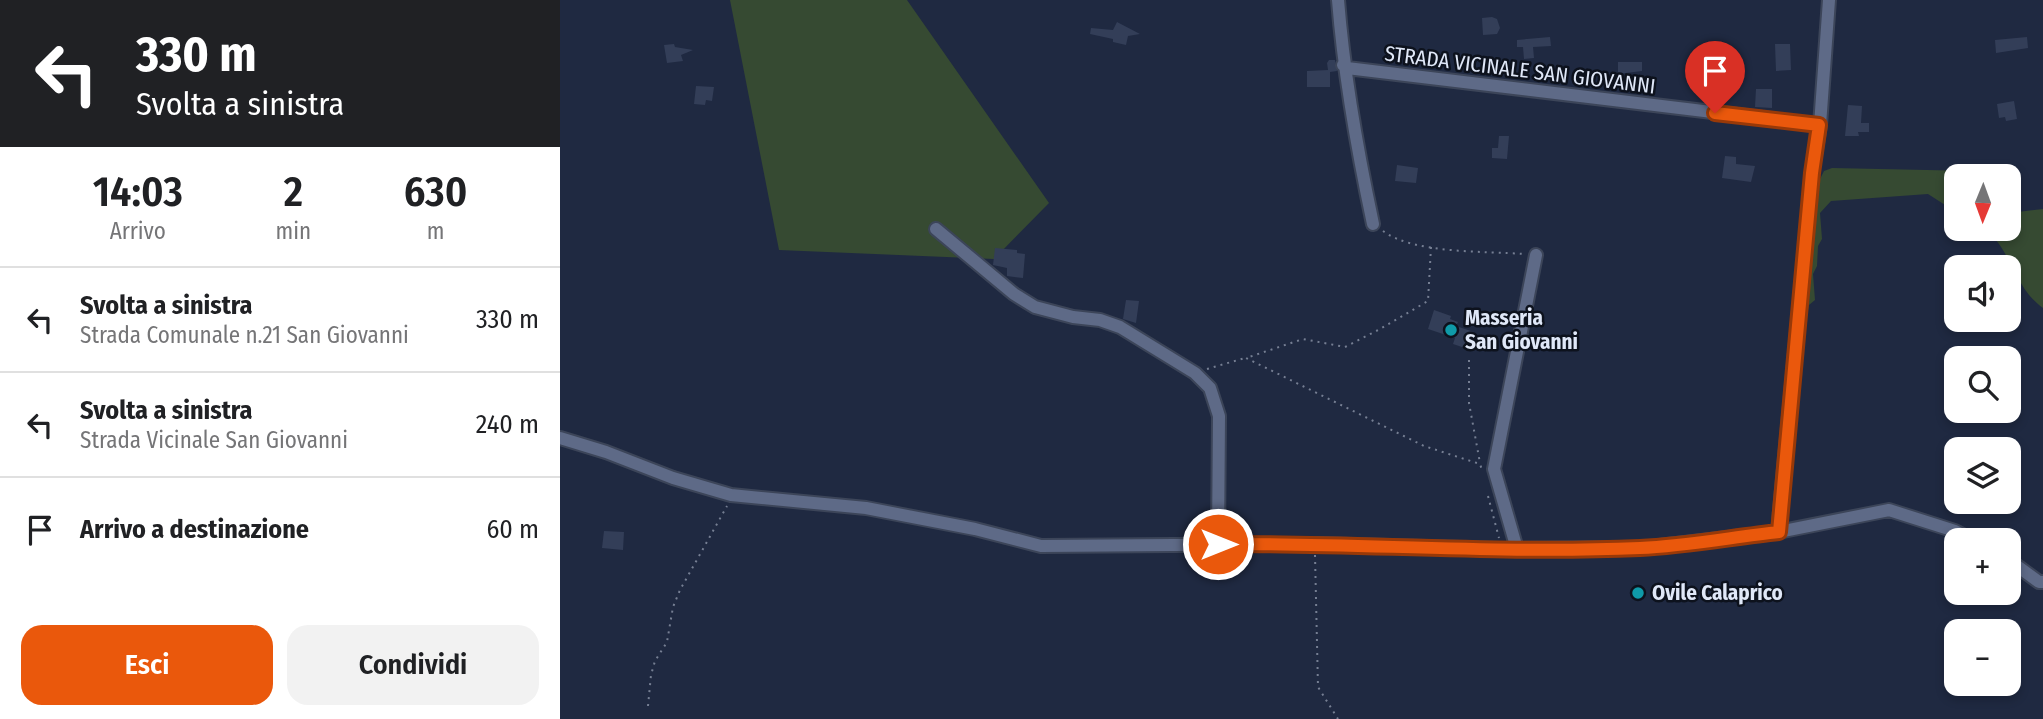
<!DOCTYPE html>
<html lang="it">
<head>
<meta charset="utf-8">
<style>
	:root { --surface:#fff; --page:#f2f2f2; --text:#202124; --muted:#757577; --line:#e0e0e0; --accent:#ea580c }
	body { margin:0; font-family:"Fira Sans Condensed",sans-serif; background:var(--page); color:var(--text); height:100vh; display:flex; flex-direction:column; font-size:26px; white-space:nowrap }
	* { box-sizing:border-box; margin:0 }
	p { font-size:23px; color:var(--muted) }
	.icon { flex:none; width:38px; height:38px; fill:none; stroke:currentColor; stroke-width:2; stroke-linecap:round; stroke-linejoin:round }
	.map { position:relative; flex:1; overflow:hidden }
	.drawer { display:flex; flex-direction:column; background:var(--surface); width:560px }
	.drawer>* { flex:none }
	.top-card { background:#202124; color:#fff; overflow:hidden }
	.needle { width:46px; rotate:181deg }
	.tools { position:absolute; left:1384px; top:164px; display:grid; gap:14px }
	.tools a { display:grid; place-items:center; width:77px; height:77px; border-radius:14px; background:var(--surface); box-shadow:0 4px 10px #0003; font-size:35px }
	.pin { position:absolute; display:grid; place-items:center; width:60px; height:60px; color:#fff; margin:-72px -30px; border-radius:50% 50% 50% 0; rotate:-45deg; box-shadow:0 0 7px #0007 }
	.pin .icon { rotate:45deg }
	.me { position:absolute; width:77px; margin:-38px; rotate:90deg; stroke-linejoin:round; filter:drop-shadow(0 0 5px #0008) }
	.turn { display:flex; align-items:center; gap:24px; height:147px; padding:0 21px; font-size:32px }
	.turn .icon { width:91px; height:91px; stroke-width:2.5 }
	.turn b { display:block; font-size:49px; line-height:60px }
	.eta { display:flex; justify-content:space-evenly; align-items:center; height:119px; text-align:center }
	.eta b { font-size:42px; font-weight:600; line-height:49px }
	.cta { display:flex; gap:14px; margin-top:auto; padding:14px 21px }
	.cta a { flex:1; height:80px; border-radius:21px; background:var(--accent); color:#fff; font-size:28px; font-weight:600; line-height:80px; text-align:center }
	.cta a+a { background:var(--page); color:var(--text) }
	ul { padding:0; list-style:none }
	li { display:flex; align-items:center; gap:21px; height:105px; padding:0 21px; border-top:2px solid var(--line) }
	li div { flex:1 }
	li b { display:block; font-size:26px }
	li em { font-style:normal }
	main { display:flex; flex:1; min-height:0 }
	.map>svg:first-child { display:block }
	.green { fill:#364a32 }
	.building { fill:#333e58 }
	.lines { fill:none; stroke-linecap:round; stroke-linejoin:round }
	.minor-casing { stroke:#3c4559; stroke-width:16 }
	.path { stroke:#767f93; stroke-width:2; stroke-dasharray:2 5; stroke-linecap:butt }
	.minor { stroke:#5e6a87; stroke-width:12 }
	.route-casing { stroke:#983908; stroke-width:18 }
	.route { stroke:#ea580c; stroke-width:12 }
	.culture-dot { fill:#0f9aa8; stroke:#0d121d; stroke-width:2.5 }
	.labels { text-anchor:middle; stroke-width:5; stroke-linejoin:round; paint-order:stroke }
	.street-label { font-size:21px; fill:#e0e8f8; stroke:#0d121d }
	.poi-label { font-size:21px; font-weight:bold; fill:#e0e8f8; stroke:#0d121d; text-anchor:start }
</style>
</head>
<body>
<main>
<section class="drawer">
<div class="top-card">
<div class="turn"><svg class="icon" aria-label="left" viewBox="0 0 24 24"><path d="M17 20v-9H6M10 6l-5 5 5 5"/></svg><div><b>330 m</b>Svolta a sinistra</div></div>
</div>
<div class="eta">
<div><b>14:03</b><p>Arrivo</p></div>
<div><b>2</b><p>min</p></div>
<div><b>630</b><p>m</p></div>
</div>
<ul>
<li><svg class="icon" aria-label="left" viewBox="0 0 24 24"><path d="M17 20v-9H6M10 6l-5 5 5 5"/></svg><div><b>Svolta a sinistra</b><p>Strada Comunale n.21 San Giovanni</p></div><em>330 m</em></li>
<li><svg class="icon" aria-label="left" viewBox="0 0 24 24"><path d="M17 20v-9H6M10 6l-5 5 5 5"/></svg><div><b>Svolta a sinistra</b><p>Strada Vicinale San Giovanni</p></div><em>240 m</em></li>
<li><svg class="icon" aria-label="arrive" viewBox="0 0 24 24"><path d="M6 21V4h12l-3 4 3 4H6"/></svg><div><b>Arrivo a destinazione</b></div><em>60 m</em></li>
</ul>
<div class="cta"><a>Esci</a><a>Condividi</a></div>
</section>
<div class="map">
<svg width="1483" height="719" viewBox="0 0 1483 719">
	<rect width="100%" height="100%" fill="#1f2941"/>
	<!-- green -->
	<path class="green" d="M170,0H347L489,203L434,259L219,250Z
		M1427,165L1436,177H1396V212L1368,194L1271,201L1260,213L1262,239L1258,246L1257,266L1253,274L1255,300L1249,305L1233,399L1260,179L1264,171L1272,168L1414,171Z
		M1483,209V308C1453,287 1451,247 1424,229H1449V213Z"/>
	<!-- building -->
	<path class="building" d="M932,17L937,19L940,28L937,34L923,35L922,18Z
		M557,22L580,34L568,36L566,45L553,42V39L530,34L531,28L553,30Z
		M990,37L991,46L973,47L974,58L964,59L963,47H957V40Z
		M1467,37L1468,48L1436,53L1435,40Z
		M114,44L115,47L133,50L121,55L123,61L107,63L104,45Z
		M1215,44H1230L1231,70L1216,71Z
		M769,60H775L777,71L770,72V87H747V71L768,70L767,63Z
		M1058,62H1082V71L1058,74Z
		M136,86L154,87L152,101L146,100L145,105L134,104Z
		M1196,89H1212V108L1195,107Z
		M1454,101L1457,119L1446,121L1445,117L1439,118L1437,104Z
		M1288,105L1302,106L1301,123H1309V132H1298L1299,136H1285Z
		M939,136H949L947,159L932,158V148H938Z
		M1165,156L1176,157V164L1195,166L1191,182L1162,178Z
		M837,165L858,168L856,183L835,181Z
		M435,248L457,250V253L465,254L463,278L447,276V268L433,265Z
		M566,300L579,301L576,323L563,319Z
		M874,310L891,316L890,319L898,322L896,326L914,332L908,349L893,344L895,338L868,329Z
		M44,531L64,532L63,550L42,548Z"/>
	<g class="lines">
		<defs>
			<path id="minor" d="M778,0C784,76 797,149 813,224
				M783,65L787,68L1260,125
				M376,229L454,294L475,307L513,317L540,320L560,327L635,373L650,388L659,416L658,544
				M0,438L46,452L113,478L171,495L306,508L415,529L481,546L756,544L942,549L1082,548L1218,532L1329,510L1395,531L1414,541
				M1218,532L1252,173L1260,125L1269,0
				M957,549L934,469L976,255
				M1449,560L1479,582H1483"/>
		</defs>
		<!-- minor casing -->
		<use href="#minor" class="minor-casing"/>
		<!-- path -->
		<path class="path" d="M823,231C854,254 925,251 964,254
			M871,247L868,301L820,329L785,347L743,339L686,358L864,446L920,464L922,470
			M909,360V403L920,463
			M647,369L685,358
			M928,496L939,538
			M755,555L758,687L778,719
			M88,706L91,675L95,661L107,642L113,607L120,590L167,506"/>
		<!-- minor -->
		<use href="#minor" class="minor"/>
	</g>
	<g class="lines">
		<defs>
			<path id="route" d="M658,544C799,543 940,554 1080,548C1126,546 1173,537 1219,532L1252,173L1259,125L1155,113"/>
		</defs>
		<!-- route casing -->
		<use href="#route" class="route-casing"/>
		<!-- route -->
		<use href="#route" class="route"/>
	</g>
	<!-- markers -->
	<g class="culture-dot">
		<circle cx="891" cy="330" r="7"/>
		<circle cx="1078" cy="593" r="7"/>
	</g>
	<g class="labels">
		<!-- street labels -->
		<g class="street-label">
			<text transform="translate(960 70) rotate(7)" y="7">STRADA VICINALE SAN GIOVANNI</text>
		</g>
		<!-- poi labels -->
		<g class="poi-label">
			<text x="905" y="325">Masseria<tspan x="905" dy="24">San Giovanni</tspan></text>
			<text x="1092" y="600">Ovile Calaprico</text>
		</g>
	</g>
</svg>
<div class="tools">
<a><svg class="needle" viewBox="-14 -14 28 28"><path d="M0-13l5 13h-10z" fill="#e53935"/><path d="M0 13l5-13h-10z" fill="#757577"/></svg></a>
<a><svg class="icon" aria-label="sound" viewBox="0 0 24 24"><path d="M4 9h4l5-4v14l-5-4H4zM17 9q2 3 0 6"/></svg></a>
<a><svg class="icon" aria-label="search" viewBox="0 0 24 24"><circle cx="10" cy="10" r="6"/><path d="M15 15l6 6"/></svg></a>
<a><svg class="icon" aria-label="layers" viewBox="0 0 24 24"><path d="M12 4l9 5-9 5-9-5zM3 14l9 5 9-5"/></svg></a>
<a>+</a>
<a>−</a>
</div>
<div class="pin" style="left:1155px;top:113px;background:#d93025"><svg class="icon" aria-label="arrive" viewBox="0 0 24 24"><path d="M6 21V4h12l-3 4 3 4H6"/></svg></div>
<svg class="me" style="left:658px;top:544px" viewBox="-20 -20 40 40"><circle r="17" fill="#ea580c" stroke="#fff" stroke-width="3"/><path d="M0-11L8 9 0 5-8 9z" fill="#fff"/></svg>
</div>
</main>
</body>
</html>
